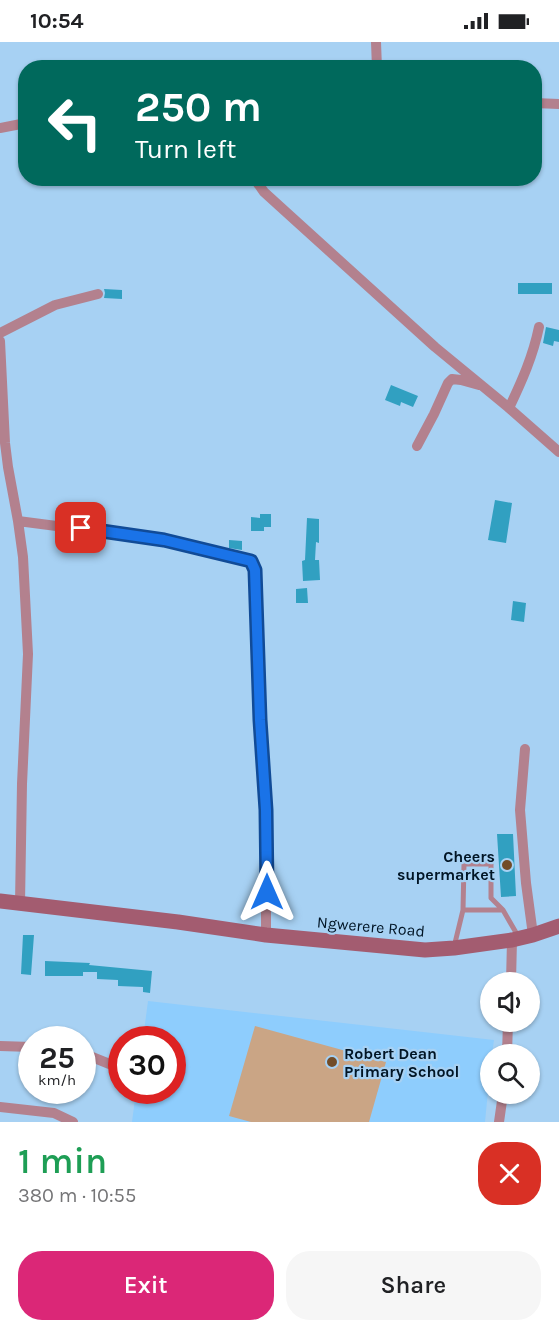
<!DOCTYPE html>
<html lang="en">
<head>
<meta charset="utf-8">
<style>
	:root { --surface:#fff; --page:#f6f6f6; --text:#202124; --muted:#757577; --accent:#db2777 }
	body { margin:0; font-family:Karla,sans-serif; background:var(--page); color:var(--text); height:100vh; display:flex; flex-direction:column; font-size:22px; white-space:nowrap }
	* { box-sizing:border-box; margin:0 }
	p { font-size:20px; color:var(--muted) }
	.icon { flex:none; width:33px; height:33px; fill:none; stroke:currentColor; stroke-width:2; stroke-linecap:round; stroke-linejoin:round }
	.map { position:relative; height:1080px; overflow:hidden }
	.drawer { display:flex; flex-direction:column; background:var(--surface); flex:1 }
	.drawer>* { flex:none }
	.banner { position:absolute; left:18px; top:18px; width:524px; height:126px; border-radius:24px; box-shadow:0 2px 4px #0004; background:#00695c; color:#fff; overflow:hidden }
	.fabs { position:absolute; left:480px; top:930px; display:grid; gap:12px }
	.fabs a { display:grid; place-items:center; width:60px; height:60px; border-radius:50%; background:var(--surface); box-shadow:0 2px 4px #0004; font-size:30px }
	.speed { position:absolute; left:18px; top:984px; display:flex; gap:12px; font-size:30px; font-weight:700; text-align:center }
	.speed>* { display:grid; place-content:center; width:78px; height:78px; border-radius:50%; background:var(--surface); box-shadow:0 2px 4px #0004; line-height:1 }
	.speed small { font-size:15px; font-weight:400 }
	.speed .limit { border:9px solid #d22; background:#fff; color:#111 }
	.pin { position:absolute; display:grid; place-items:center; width:51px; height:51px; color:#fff; margin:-26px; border-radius:12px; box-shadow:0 3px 9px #0006 }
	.me { position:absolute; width:66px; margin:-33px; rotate:0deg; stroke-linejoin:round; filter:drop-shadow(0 0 4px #0008) }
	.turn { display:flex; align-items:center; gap:21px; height:126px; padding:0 18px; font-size:27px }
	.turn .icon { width:78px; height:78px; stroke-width:2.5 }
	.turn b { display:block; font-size:42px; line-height:51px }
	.round { display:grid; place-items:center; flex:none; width:63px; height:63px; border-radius:24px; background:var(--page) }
	.overview { display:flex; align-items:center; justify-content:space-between; height:102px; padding:0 18px }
	h1 { font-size:36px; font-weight:600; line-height:45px; color:#1e9e55 }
	.cta { display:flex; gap:12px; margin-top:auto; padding:12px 18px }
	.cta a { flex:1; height:69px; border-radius:24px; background:var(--accent); color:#fff; font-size:24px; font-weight:600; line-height:69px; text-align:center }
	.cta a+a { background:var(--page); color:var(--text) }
	.status { display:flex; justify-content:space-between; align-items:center; height:42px; padding:0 30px; background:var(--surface); direction:ltr }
	.status svg { height:16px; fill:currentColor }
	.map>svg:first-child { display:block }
	.built { fill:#8ecdfd }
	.green { fill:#caa585 }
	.building { fill:#31a0c1 }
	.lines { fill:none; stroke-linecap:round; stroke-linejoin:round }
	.lane { stroke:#b3818e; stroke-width:5 }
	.street { stroke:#b3818e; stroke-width:10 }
	.secondary { stroke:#a35c70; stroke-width:15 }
	.route-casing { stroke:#114b97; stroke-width:15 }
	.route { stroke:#1a73e8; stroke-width:10 }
	.poi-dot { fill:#724c28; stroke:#a7d1f3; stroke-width:2 }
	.labels { text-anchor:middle; stroke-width:4.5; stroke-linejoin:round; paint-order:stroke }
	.poi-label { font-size:16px; font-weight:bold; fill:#011525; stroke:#a7d1f3; text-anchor:end }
	.street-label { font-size:16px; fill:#011525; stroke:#a7d1f3 }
</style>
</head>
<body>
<div class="status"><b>10:54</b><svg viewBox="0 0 49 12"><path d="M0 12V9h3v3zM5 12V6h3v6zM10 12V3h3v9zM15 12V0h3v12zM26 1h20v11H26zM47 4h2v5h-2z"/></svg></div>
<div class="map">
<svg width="559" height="1080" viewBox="0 0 559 1080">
	<rect width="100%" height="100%" fill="#a7d1f3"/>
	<!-- built -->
	<path class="built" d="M148,959L494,998L492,1012H490V1028L485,1080H132L136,1049L172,1048V998L143,997Z"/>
	<!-- green -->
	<path class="green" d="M255,984L386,1020L369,1080H251L229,1074Z"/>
	<!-- building -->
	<path class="building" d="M518,241H552V252H518Z
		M104,247L122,248V257L104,256L105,251Z
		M546,285L559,288V300L554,299L553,304L543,301Z
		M391,343L418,354L413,365L401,360L400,364L385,358Z
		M495,458L512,461L506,501L488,498Z
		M260,472H271V485H264V489H251V475L260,476Z
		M307,476L319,477V501L316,500L315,518H319L320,538L303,539L302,519L305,518Z
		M229,498L242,499V508L229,506Z
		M307,546L308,561H296V547Z
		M513,559L526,561L524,580L511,578Z
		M497,792H513L516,854L501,855Z
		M23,893H34L31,933L21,932Z
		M45,919L90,921L89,923L152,929L150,951L143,950V945L118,944V938L97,937V930H83V934H45Z"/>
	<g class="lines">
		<!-- lane -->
		<path class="lane" d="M463,868L464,822H491V856L503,868
			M454,905L463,868H503L518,894"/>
		<!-- street -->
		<path class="street" d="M376,0L377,26
			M534,61L559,62
			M0,86L26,81
			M254,136L264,150L286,170L435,305L509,366L559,410
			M0,291L55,263L98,252
			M0,299L5,401L8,425L18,479L23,515L28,612L22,742L20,861
			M509,366C522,339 533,314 539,285
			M417,404L434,372L448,341L452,337L461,338L479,343
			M18,479L164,498L251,519L256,528L260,678L266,768V893
			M525,707L520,768L526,841L533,893
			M511,940L512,898
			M0,1004L32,1005
			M82,1011L122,1027
			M507,1012L508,980
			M0,1065L54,1071L73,1080
			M499,1080L503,1052"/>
		<!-- secondary -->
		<path class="secondary" d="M0,859L178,880L266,893L425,908L454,906L512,898L533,893L559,884"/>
	</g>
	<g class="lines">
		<defs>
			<path id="route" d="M81,486L164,498L251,519L255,528L260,678L266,768L267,850"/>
		</defs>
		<!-- route casing -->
		<use href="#route" class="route-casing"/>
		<!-- route -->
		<use href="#route" class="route"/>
	</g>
	<!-- markers -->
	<g class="poi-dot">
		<circle cx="507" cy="823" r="6"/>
		<circle cx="332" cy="1020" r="6"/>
	</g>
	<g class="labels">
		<!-- poi labels -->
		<g class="poi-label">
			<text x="495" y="820">Cheers<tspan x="495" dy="18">supermarket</tspan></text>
			<text x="344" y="1017" text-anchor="start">Robert Dean<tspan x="344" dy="18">Primary School</tspan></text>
		</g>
		<!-- street labels -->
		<g class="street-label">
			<text transform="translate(371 884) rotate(5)" y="6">Ngwerere Road</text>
		</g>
	</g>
</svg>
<div class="fabs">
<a><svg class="icon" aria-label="sound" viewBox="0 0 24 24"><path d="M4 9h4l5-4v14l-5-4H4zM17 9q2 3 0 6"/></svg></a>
<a><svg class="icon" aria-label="search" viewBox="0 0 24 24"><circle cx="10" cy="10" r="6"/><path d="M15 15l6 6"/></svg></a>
</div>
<div class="speed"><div>25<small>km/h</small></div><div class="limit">30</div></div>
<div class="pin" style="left:81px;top:486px;background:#d93025"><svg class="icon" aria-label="arrive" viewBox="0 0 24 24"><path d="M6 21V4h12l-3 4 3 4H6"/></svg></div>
<svg class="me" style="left:267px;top:850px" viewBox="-20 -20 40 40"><path d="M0-17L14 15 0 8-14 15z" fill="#1a73e8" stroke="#fff" stroke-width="4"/></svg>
<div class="banner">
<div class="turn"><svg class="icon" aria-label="left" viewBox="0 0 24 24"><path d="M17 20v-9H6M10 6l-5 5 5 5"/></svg><div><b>250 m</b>Turn left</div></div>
</div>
</div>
<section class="drawer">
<div class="overview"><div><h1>1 min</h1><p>380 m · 10:55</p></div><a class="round" style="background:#d93025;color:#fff"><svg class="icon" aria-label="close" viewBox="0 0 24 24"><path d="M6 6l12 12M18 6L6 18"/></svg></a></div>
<div class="cta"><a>Exit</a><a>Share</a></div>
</section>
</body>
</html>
